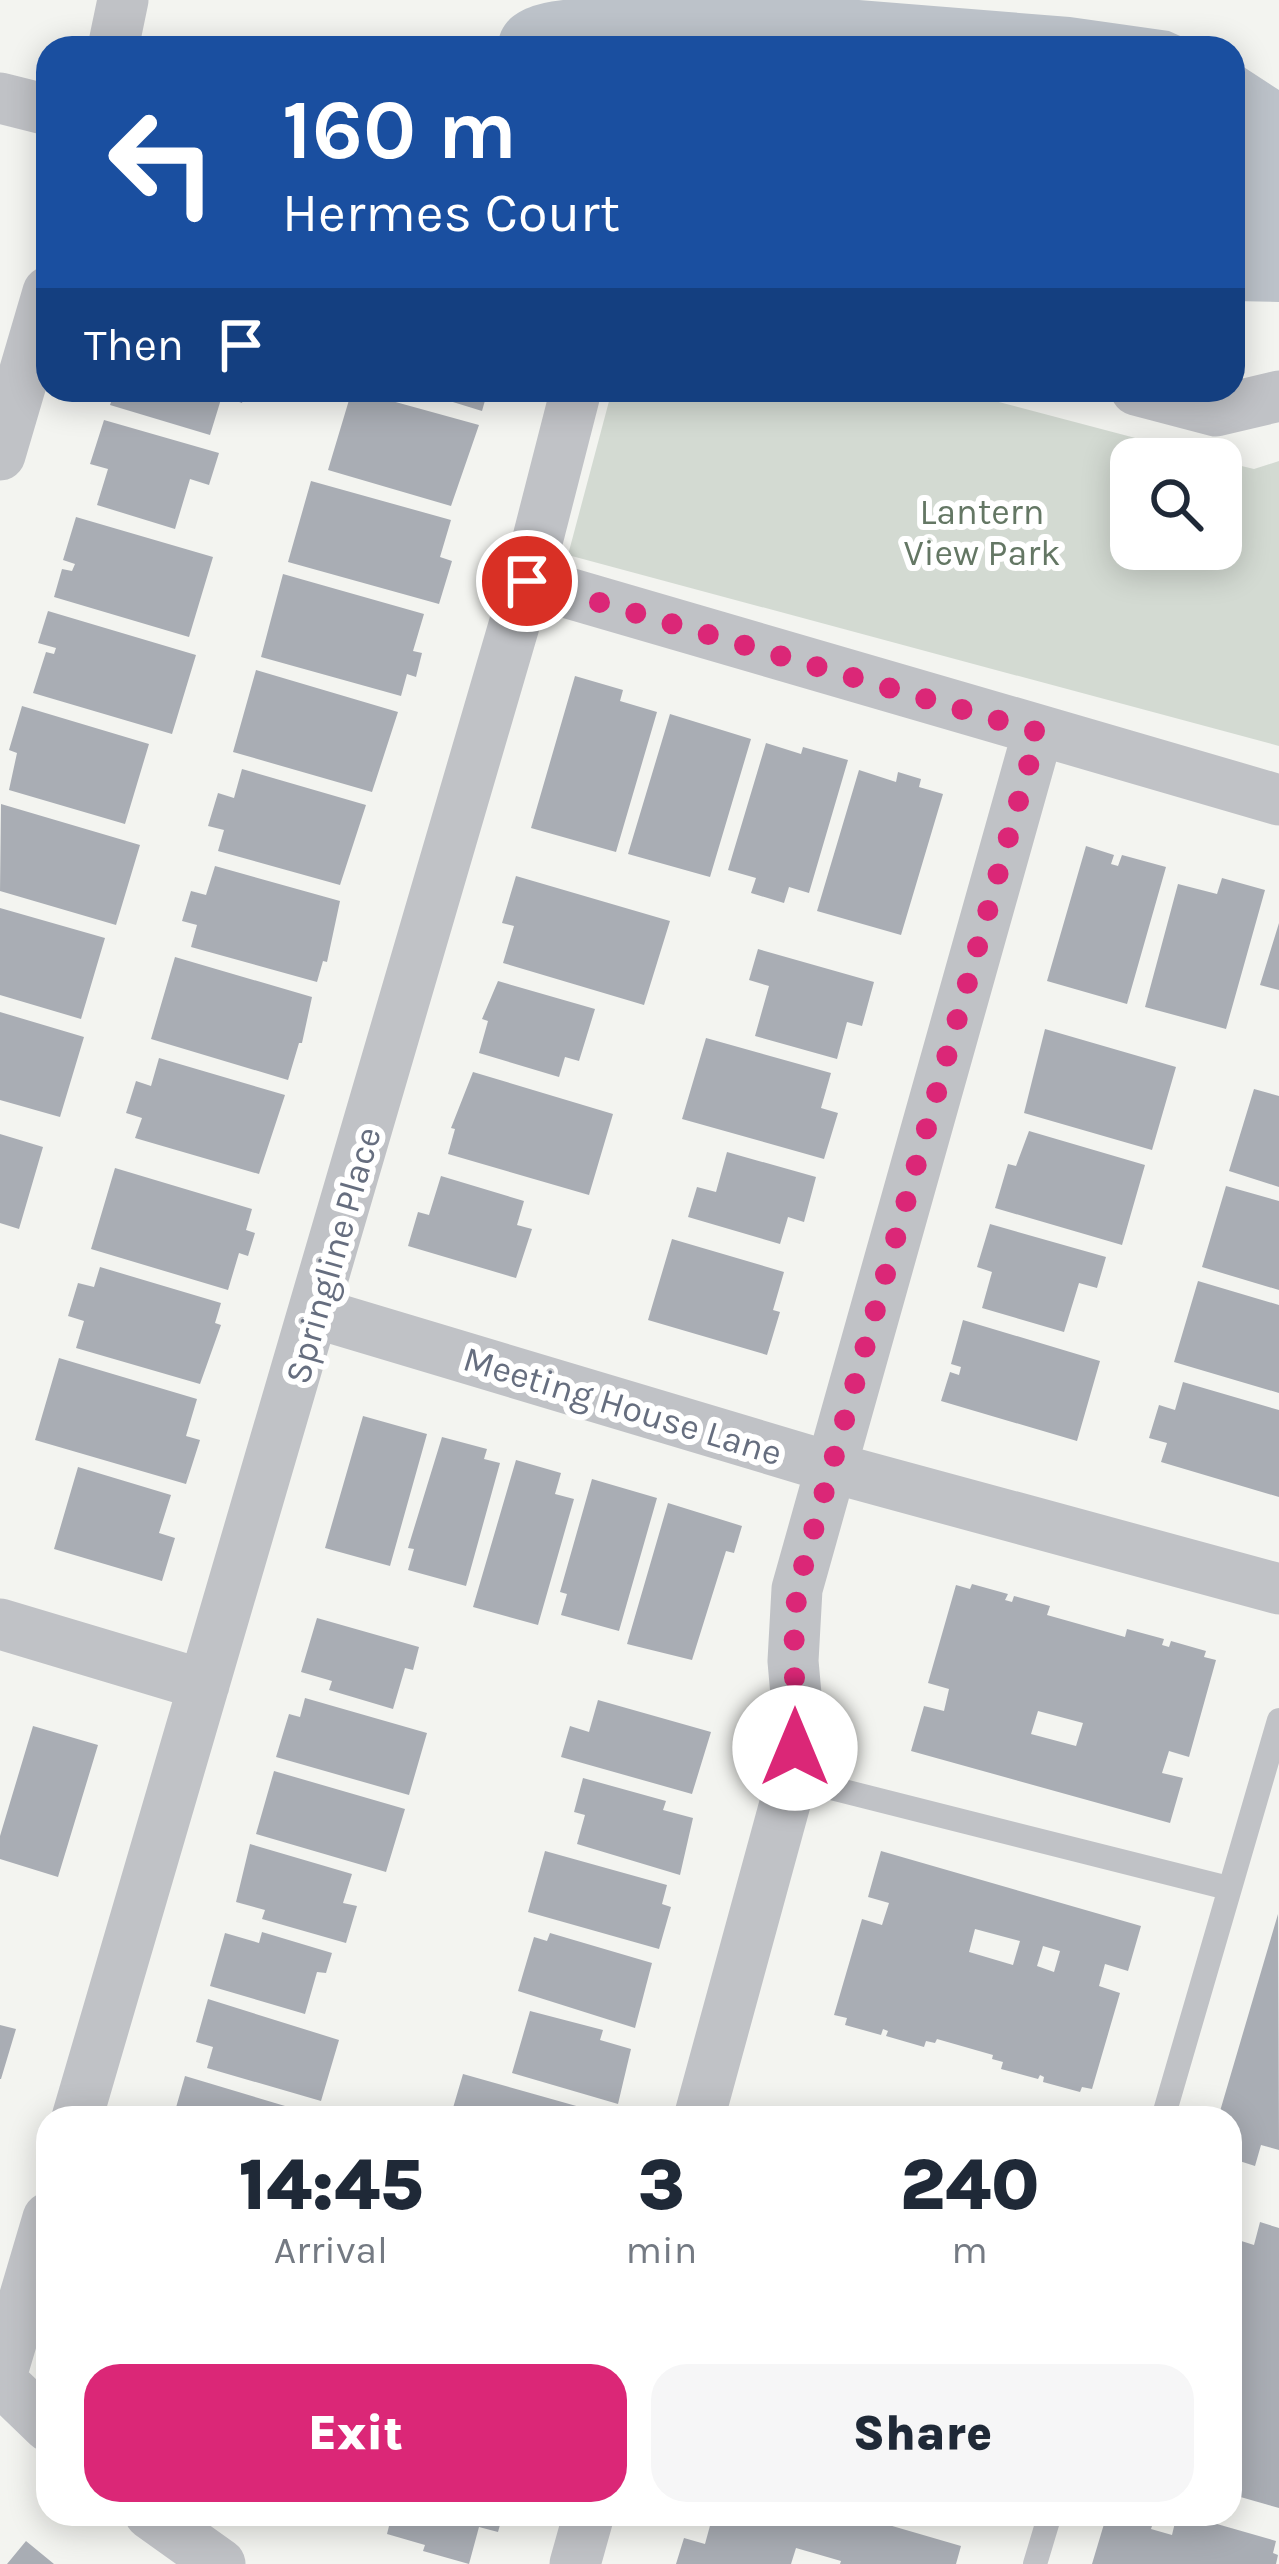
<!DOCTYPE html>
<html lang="en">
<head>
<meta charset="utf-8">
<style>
	:root { --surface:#fff; --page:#f6f6f7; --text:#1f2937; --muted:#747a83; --accent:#db2777 }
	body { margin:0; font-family:Karla,sans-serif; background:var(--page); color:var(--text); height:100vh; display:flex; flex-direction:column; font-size:45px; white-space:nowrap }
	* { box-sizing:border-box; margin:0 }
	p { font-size:39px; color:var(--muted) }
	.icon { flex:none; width:66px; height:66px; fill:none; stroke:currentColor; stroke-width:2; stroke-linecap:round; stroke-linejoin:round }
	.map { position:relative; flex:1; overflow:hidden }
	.panel { position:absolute; left:36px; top:2106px; width:1206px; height:420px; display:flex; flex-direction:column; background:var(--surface); border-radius:36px; box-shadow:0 6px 30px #0003 }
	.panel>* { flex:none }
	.banner { position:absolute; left:36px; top:36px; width:1209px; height:366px; border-radius:36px; box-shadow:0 6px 30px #0003; background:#1a4fa0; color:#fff; overflow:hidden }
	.fabs { position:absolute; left:1110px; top:438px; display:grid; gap:24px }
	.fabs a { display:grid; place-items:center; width:132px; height:132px; border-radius:24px; background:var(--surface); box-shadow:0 6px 30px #0003; font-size:60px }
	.pin { position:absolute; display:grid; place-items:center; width:102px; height:102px; color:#fff; margin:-51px; border:6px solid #fff; border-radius:50%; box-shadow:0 3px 12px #0007 }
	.me { position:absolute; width:132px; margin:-66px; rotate:0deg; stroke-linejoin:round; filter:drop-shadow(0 0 9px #0008) }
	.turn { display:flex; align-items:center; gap:42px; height:252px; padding:0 48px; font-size:54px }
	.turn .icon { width:156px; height:156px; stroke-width:2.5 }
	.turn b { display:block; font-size:84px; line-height:102px }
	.then { display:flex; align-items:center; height:114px; padding:0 48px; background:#0003; gap:24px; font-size:45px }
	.eta { display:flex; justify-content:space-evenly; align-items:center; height:204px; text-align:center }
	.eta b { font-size:72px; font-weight:800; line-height:84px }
	.action { display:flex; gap:24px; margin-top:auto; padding:24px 48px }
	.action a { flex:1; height:138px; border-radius:36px; background:var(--accent); color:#fff; font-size:48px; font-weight:800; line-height:138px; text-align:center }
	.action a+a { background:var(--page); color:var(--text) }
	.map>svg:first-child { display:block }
	.green { fill:#d3dad2 }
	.water { fill:#bcc2c9 }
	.building { fill:#a9adb4; fill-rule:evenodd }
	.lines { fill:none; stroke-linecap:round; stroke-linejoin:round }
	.lane { stroke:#c0c2c6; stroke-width:24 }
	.street { stroke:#c0c2c6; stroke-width:51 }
	.route { stroke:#db2777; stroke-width:21; stroke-dasharray:0 37.8 }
	.labels { text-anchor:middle; stroke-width:12; stroke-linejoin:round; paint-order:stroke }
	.park-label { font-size:36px; fill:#647764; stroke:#fff }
	.street-label { font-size:36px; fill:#666e7f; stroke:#fff }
</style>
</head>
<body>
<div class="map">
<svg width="1279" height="2564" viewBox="0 0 1279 2564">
	<rect width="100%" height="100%" fill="#f3f4f0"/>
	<!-- green -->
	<path class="green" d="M612,390H953L1215,459H1131V549H1221V461L1254,469L1279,461V746L568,555Z"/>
	<!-- water -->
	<path class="water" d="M563,0H859L1070,17L1169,31L1207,48H498C498,13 534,3 563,0Z
		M1233,60L1279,90V302L1233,301Z"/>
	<!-- building -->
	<path class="building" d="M115,390H246L242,403L222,396L210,435L110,405Z
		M352,390L479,425L451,506L328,470Z
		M414,390H488L482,411Z
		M104,420L219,453L209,485L190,479L175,529L97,505L108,469L90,464Z
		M311,481L451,520L440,557L452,561L439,604L288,562Z
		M76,517L213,557L189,637L54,597L62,569L72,571L75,564L63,560Z
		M283,574L424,614L413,651L422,653L416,677L407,674L401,696L261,657Z
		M48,611L196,655L172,734L33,693L46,652L54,654L56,648L38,643Z
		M256,670L398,712L372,792L233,752Z
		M575,676L623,690L620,701L657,712L616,852L531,828Z
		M22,706L149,744L125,824L9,790L17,753L9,750Z
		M670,714L751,739L710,877L628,854Z
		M766,743L801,754L803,747L848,760L809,893L789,887L784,903L751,893L756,878L728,870Z
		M242,769L366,805L340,885L218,851L224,830L208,826L218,793L234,798Z
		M859,770L896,782L898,772L921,779L919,787L943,794L901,935L817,911Z
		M1,804L140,845L116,925L0,891Z
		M1086,846L1114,855L1111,864L1118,866L1122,855L1166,867L1127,1004L1047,981Z
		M215,866L340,901L327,962L323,961L317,982L191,947L197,925L182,921L191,891L206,895Z
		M516,876L670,921L644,1005L503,963L514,926L502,923Z
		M1222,878L1265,890L1226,1029L1145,1007L1178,884L1217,894Z
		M0,908L105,938L81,1019L0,995Z
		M1279,923V990L1260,985Z
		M758,949L874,982L862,1026L847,1022L837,1059L755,1036L769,986L749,980Z
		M175,957L312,997L302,1043H299L288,1080L151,1039Z
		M498,981L595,1009L579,1061L565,1057L559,1077L479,1053L488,1021L482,1019Z
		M0,1012L84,1037L60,1117L0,1100Z
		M1045,1029L1176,1067L1152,1150L1024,1113Z
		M706,1038L831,1073L821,1108L838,1113L824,1159L682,1119Z
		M159,1058L285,1095L259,1174L135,1138L142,1118L126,1113L136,1081L151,1086Z
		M473,1072L613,1114L589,1195L448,1154L455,1129L451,1128Z
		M1254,1089L1279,1096V1187L1229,1171Z
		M1029,1131L1145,1165L1122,1245L995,1208L1008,1164L1016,1166Z
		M0,1134L43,1147L19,1229L0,1223Z
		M727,1152L816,1177L804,1222L788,1217L780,1244L688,1217L697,1187L716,1192Z
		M115,1168L252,1209L246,1230L255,1233L248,1256L239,1253L228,1290L91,1249Z
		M441,1176L524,1201L517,1225L532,1229L516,1278L408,1246L418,1212L429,1215Z
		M1226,1186L1279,1201V1290L1202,1267Z
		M990,1224L1106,1257L1097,1288L1079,1283L1064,1332L982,1308L992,1272L977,1267Z
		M672,1239L784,1272L773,1310L780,1312L767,1355L648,1320Z
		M100,1267L221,1303L215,1323L221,1325L200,1384L76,1348L84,1321L68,1316L78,1283L94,1287Z
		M1198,1281L1279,1305V1393L1174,1362Z
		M963,1320L1100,1361L1077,1441L941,1401L950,1372L959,1375L961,1367L951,1364Z
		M59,1358L197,1399L186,1436L200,1440L186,1484L35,1440Z
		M1183,1382L1279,1410V1497L1161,1462L1167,1443L1149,1438L1159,1405L1175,1410Z
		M363,1416L427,1434L390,1566L325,1548Z
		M442,1437L487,1449L484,1459L500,1463L466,1586L408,1570L414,1549L408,1548Z
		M516,1460L561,1473L555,1494L574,1499L538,1625L473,1607Z
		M78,1467L171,1495L159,1533L175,1538L162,1581L54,1549Z
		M592,1479L657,1498L619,1631L561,1615L567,1594L560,1592Z
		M668,1503L742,1526L734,1553L726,1551L692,1660L627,1644Z
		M972,1584L1008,1594L1005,1600L1012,1602L1014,1596L1050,1606L1047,1615L1125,1637L1127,1629L1164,1639L1162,1645L1169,1647L1171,1641L1206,1651L1204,1657L1216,1660L1189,1757L1169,1751L1162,1773L1183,1778L1170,1823L911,1751L924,1706L944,1711L949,1689L928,1683L956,1585L970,1589ZM1038,1711L1083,1723L1076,1746L1031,1734Z
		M317,1618L419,1647L413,1670L405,1668L393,1709L329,1690L332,1681L301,1672Z
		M305,1698L427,1733L409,1795L276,1757L289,1714L300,1717Z
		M598,1700L711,1732L692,1794L561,1757L570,1726L589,1732Z
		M33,1726L98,1745L58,1877L0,1859V1836Z
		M274,1771L405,1809L386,1872L256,1834Z
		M583,1778L666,1801L663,1810L693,1818L680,1875L577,1844L585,1815L574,1812Z
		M250,1844L352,1874L343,1903L357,1906L346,1943L262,1919L265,1910L236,1902Z
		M545,1851L667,1885L662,1904L671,1907L659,1949L528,1912Z
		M881,1851L1141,1926L1128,1971L1105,1964L1099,1986L1120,1993L1092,2089L1082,2087L1080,2092L1043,2082L1044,2077L1040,2075L1038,2079L1001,2069L1003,2062L992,2059L993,2055L937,2039L935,2043L926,2041L924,2047L886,2036L888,2031L883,2029L881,2035L845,2025L847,2018L834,2015L862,1919L882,1925L889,1903L868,1897ZM975,1929L1020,1941L1013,1965L969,1952ZM1043,1946L1060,1951L1054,1972L1037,1966Z
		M1278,1914L1279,2150L1261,2145L1255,2166L1230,2158V2118H1218Z
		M262,1932L332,1953L326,1973L317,1972L305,2014L210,1986L225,1933L259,1943Z
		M550,1933L652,1963L635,2028L518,1991L534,1937L547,1941Z
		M208,1999L339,2040L321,2101L207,2068L213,2047L196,2042Z
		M530,2011L603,2030L600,2040L631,2049L618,2104L512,2073Z
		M0,2025L16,2029L1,2079H0Z
		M463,2074L587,2109L584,2118H450Z
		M185,2076L322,2117V2118H173Z
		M1230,2214L1241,2217L1235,2239L1254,2245L1260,2222L1279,2228V2508L1230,2494V2345L1234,2330L1230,2329V2304L1237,2306L1241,2291L1230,2288Z
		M392,2514H503L498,2532L479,2527L469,2564L423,2551L425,2545L387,2534Z
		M689,2514H851L961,2546L956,2564H840L841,2561L796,2548L791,2564H676L684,2538L705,2544L711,2522Z
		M1107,2514H1156L1151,2529L1172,2535L1177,2514H1182L1276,2541L1273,2553L1278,2555L1276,2564H1092Z
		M26,2541L54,2564H7Z"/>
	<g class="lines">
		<!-- lane -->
		<path class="lane" d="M792,1778L1228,1888
			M1163,2118L1279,1720
			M1035,2564L1050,2514"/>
		<!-- street -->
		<path class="street" d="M113,48L123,0
			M0,98L48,110
			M1136,390L1216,411L1279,396
			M0,455L48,292
			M527,581L1279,800
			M316,1313L830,1467L1279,1589
			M0,1624L204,1685
			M77,2118L527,581L576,390
			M699,2118L792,1778L798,1717L793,1661L797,1589L1038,732
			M0,2380L48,2218
			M0,2380L48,2426
			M150,2514L220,2564
			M575,2564L589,2514"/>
	</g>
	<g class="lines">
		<!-- route -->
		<path class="route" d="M527,581L1038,732L797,1589L793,1661L798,1717L795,1748"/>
	</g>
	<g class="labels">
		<!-- park labels -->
		<g class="park-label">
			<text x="982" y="524">Lantern<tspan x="982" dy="41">View Park</tspan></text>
		</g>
		<!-- street labels -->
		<g class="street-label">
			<text transform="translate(332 1255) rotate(-74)" y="13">Springline Place</text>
			<text transform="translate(623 1405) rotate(17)" y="13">Meeting House Lane</text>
		</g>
	</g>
</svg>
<div class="fabs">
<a><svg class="icon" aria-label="search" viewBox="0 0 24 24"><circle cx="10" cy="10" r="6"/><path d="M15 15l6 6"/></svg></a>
</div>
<div class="pin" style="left:527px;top:581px;background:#d93025"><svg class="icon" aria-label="arrive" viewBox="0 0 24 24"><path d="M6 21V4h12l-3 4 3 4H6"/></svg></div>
<svg class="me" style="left:795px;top:1748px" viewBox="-20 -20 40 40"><circle r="19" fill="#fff"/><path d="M0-13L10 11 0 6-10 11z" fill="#db2777"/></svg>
<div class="banner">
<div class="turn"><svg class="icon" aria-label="left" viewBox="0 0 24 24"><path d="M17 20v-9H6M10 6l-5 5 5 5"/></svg><div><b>160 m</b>Hermes Court</div></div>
<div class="then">Then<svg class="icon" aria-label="arrive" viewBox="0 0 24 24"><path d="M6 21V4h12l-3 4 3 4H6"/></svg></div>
</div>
<section class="panel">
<div class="eta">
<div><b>14:45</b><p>Arrival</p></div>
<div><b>3</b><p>min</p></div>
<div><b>240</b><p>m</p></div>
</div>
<div class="action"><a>Exit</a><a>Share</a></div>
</section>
</div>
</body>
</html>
